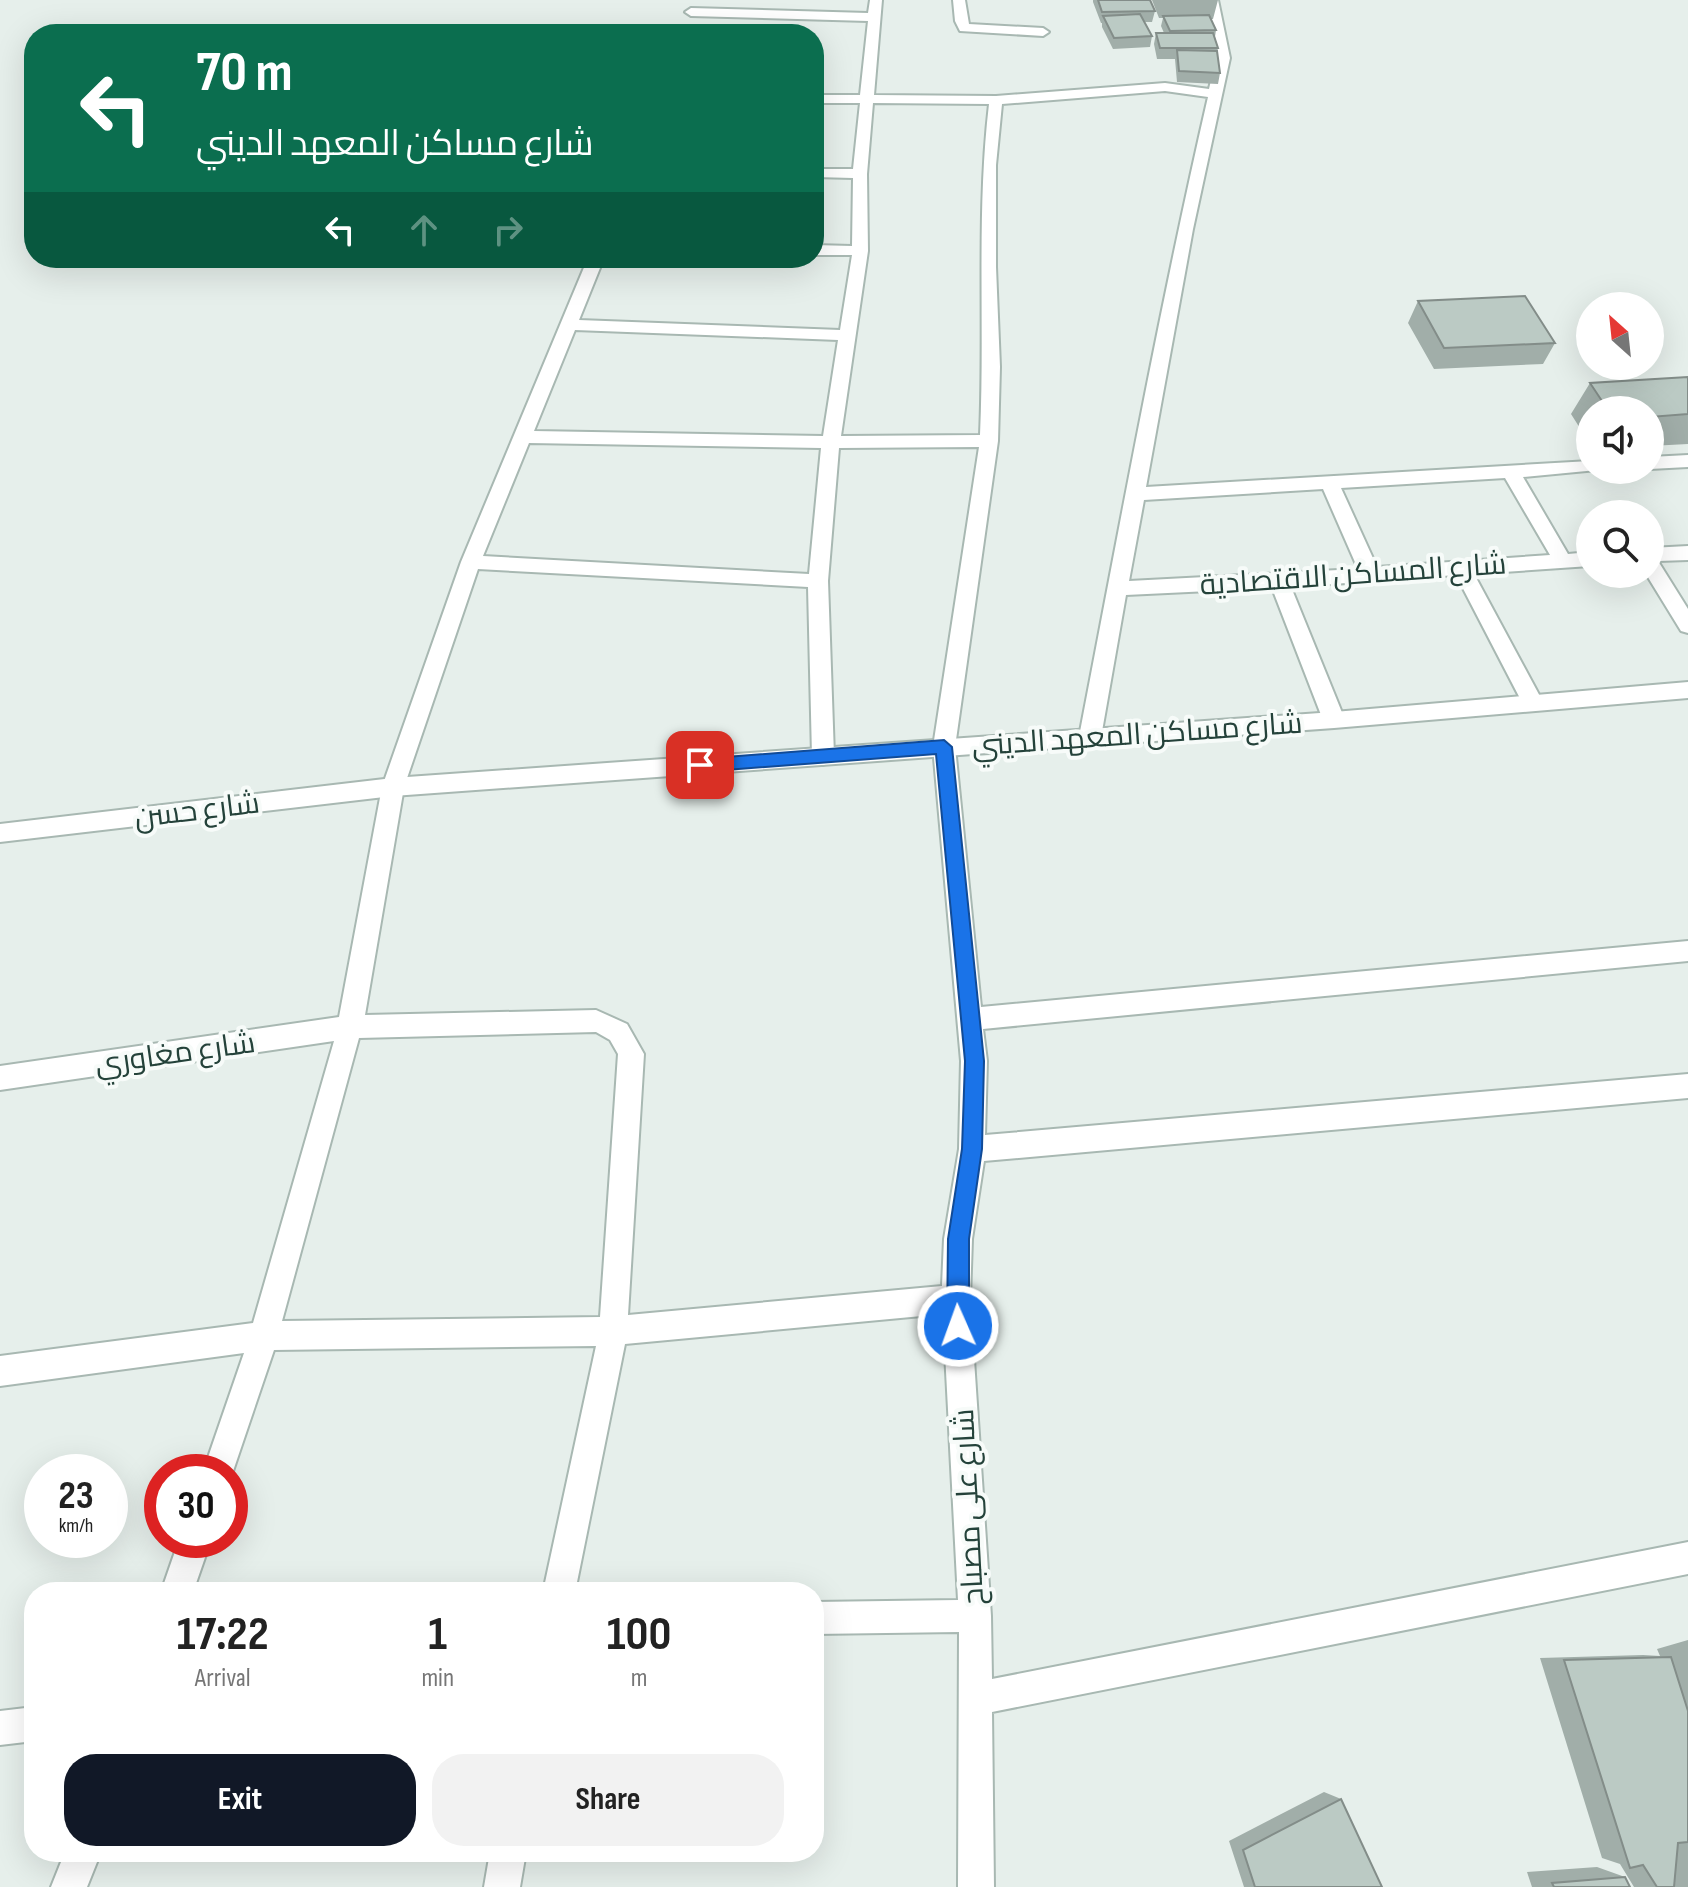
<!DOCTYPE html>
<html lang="en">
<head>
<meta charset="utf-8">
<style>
	:root { --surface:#fff; --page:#f2f2f2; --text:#222; --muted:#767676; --accent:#111827 }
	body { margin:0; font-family:"Sofia Sans Condensed",Cairo,sans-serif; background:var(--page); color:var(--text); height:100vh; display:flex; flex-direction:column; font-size:30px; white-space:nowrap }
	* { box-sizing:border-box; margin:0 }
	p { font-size:26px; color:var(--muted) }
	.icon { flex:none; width:44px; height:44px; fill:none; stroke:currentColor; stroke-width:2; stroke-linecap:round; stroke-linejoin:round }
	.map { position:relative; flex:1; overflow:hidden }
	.side { position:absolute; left:24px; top:1582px; width:800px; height:280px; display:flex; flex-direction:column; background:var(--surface); border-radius:32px; box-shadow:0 8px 32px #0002 }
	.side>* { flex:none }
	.top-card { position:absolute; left:24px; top:24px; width:800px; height:244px; border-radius:32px; box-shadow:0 8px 32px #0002; background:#0b6e4f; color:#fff; overflow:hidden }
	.needle { width:52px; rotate:333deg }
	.tools { position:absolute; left:1576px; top:292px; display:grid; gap:16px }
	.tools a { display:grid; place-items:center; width:88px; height:88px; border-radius:50%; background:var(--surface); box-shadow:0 8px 32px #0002; font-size:40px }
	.speed { position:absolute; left:24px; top:1454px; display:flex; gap:16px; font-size:40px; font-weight:700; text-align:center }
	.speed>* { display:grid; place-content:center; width:104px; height:104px; border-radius:50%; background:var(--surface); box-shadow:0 8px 32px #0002; line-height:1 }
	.speed small { font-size:20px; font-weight:400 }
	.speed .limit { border:12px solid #d22; background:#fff; color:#111 }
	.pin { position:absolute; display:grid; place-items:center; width:68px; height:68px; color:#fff; margin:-34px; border-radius:16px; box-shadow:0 4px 12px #0006 }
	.me { position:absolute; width:88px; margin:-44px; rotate:358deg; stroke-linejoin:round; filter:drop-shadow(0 0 6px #0008) }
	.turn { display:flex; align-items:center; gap:28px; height:168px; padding:0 40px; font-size:36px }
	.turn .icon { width:104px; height:104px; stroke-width:2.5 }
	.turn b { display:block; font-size:56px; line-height:68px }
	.lanes { display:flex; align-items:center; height:76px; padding:0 40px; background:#0003; justify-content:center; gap:40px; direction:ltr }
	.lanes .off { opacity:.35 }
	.eta { display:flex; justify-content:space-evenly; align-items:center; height:136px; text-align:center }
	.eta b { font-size:48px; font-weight:700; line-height:56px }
	.primary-button { display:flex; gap:16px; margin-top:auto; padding:16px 40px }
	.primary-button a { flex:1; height:92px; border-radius:32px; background:var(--accent); color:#fff; font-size:32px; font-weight:700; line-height:92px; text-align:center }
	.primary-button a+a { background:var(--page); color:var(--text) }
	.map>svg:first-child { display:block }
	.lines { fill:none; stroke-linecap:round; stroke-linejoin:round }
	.minor-casing { stroke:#a8b8b2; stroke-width:4 }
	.tertiary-casing { stroke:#a8b8b2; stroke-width:4 }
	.minor { fill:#fff; fill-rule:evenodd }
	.tertiary { fill:#fff; fill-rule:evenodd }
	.wall { fill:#a1aea9 }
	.building { fill:#bbcac4; stroke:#838d89; stroke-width:2 }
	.route { fill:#1a73e8; stroke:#114b97; stroke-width:2 }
	.labels { text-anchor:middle; stroke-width:8; stroke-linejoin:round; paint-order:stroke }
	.street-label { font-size:30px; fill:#24423a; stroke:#f7fbf9 }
</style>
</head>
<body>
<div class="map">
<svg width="1688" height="1887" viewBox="0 0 1688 1887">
	<rect width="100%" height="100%" fill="#e6efeb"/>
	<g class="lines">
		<defs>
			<path id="minor" d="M870,0H882L874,95L996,96L1165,83L1209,89L1216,58L1206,0H1218L1230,58L1193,229L1146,487L1590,461V470H1597L1523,477L1568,554L1590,552V566L1474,574L1543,702L1539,708H1525L1456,575L1291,587L1345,720L1342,726H1326L1323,720L1272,588L1126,595L1101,737L1098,743L1090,745L1082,743L1079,737C1120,524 1159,310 1208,97L1165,91L1002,104L996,165V267L1000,367L998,441L955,747L981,1007L1688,941V961L983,1029L987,1061L985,1135L1688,1074V1098L984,1161L972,1239L970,1299L991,1616L992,1679L1688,1542V1574L992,1712L994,1887H958L959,1632L814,1634V1602L958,1600L943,1314L625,1344L575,1592H543L596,1346L274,1350L230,1480V1472H203L244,1353L0,1386V1356L253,1323L334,1041L0,1090V1066L339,1017L382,787L461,562L588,258H604L579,320L840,330L852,255H814V245L852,246L853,178L814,177V169H853L860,103H814V95H860L868,21L691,16L685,12L691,8L868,13ZM873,103L989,104C976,215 985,325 980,435L841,436L868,251L867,174ZM575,330L838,340L823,436L534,431ZM529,443L821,448L809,574L483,556ZM979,447L933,747L961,1061L959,1149L944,1239L942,1286L628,1315L644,1054L627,1024L596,1010L365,1015L404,787L478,569L808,587L812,756L815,762L823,765L831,762L834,756L828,581L839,448ZM1505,478L1550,555L1377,567L1341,488ZM1323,489L1358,569L1129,581L1144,500ZM596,1032L610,1040L618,1054L600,1317L282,1321L359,1038Z
				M953,0H965L969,24L1043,28L1049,32L1043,36L960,31L955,21Z
				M1688,455V467L1650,469V457Z
				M1688,546V560L1658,561L1688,609V633L1681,631L1646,574H1650V548Z
				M179,1540H211L193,1592H161Z
				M34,1707V1741L0,1745V1711Z
				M65,1852H101L87,1887H51Z
				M490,1852H526L520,1887H484Z"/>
			<path id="tertiary" d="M1688,682V698L1334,728L393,796L0,842V824L393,778L1334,712Z"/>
		</defs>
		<!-- minor casing -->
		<use href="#minor" class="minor-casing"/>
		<!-- tertiary casing -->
		<use href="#tertiary" class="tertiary-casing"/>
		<!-- minor -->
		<use href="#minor" class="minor"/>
		<!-- tertiary -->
		<use href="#tertiary" class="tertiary"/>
	</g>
	<!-- wall -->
	<path class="wall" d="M1093,0H1150L1155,11L1152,22H1144L1152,36L1150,47L1113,49L1102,27V23H1101L1093,2Z
		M1152,0H1218L1213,19H1211L1216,30L1215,37L1218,48L1217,54L1220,73L1218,84L1177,82L1175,59H1157L1154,44L1156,33H1164L1161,26L1163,18H1159Z
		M1418,301L1555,343L1543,364L1434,369L1408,323Z
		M1688,377V444L1650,446V410H1590V444L1571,414L1590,383Z
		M1688,1640V1887H1634L1620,1864L1602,1858L1540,1658L1643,1655L1660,1656L1657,1649Z
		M1324,1792L1341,1799L1382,1887H1244L1229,1841Z
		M1597,1867L1625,1877L1630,1887H1532L1527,1872Z"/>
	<!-- building -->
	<path class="building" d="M1098,0H1150L1155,11L1102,12Z
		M1140,14L1152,36L1114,38L1103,16Z
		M1209,15L1216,30L1170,31L1163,16Z
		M1156,33H1213L1218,48H1160Z
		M1177,50L1217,51L1220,73L1179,71Z
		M1525,296L1555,343L1444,348L1418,301Z
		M1688,377V414L1650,417V410H1608L1590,383Z
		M1671,1657L1688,1711V1842L1678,1843L1674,1887H1657L1643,1865L1630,1868L1564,1660Z
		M1341,1799L1382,1887H1255L1243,1850Z
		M1625,1877L1630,1887H1554L1552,1883Z"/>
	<!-- route -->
	<path class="route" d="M944,740L952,747L984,1061L982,1149L969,1239V1326L965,1334L958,1337L950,1334L947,1326L948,1239L962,1149L965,1061L936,754L700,772L692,765L700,759Z"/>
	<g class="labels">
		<!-- street labels -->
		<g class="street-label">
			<text transform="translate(1353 574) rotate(-4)" y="10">شارع المساكن الاقتصادية</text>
			<text transform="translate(1137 734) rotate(-4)" y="10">شارع مساكن المعهد الديني</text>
			<text transform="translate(197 810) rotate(-7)" y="10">شارع حسن</text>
			<text transform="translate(175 1053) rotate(-8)" y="10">شارع مغاوري</text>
			<text transform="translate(968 1507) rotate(-93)" y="10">شارع على مصباح</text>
		</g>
	</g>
</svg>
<div class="tools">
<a><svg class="needle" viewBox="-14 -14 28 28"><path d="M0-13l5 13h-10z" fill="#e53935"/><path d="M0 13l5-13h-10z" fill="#767676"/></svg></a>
<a><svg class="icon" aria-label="sound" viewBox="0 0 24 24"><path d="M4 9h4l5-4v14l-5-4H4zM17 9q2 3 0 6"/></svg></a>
<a><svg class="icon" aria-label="search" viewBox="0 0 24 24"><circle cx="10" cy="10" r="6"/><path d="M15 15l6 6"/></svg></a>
</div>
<div class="speed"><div>23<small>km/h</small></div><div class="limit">30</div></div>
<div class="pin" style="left:700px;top:765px;background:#d93025"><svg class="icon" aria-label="arrive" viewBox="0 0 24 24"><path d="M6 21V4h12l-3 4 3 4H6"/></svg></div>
<svg class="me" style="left:958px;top:1326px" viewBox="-20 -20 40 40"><circle r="17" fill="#1a73e8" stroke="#fff" stroke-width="3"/><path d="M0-11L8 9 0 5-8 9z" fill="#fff"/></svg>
<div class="top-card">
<div class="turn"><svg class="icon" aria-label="left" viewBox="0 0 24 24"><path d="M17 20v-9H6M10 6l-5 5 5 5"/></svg><div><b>70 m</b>شارع مساكن المعهد الديني</div></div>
<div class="lanes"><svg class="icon" aria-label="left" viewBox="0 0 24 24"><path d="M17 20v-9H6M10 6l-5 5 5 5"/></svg><svg class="icon off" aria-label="ahead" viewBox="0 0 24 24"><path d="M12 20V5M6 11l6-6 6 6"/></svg><svg class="icon off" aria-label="right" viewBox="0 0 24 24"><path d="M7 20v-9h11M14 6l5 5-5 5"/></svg></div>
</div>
<section class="side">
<div class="eta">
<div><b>17:22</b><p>Arrival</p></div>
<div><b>1</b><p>min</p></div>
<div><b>100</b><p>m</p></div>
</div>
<div class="primary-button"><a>Exit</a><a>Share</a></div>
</section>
</div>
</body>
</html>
